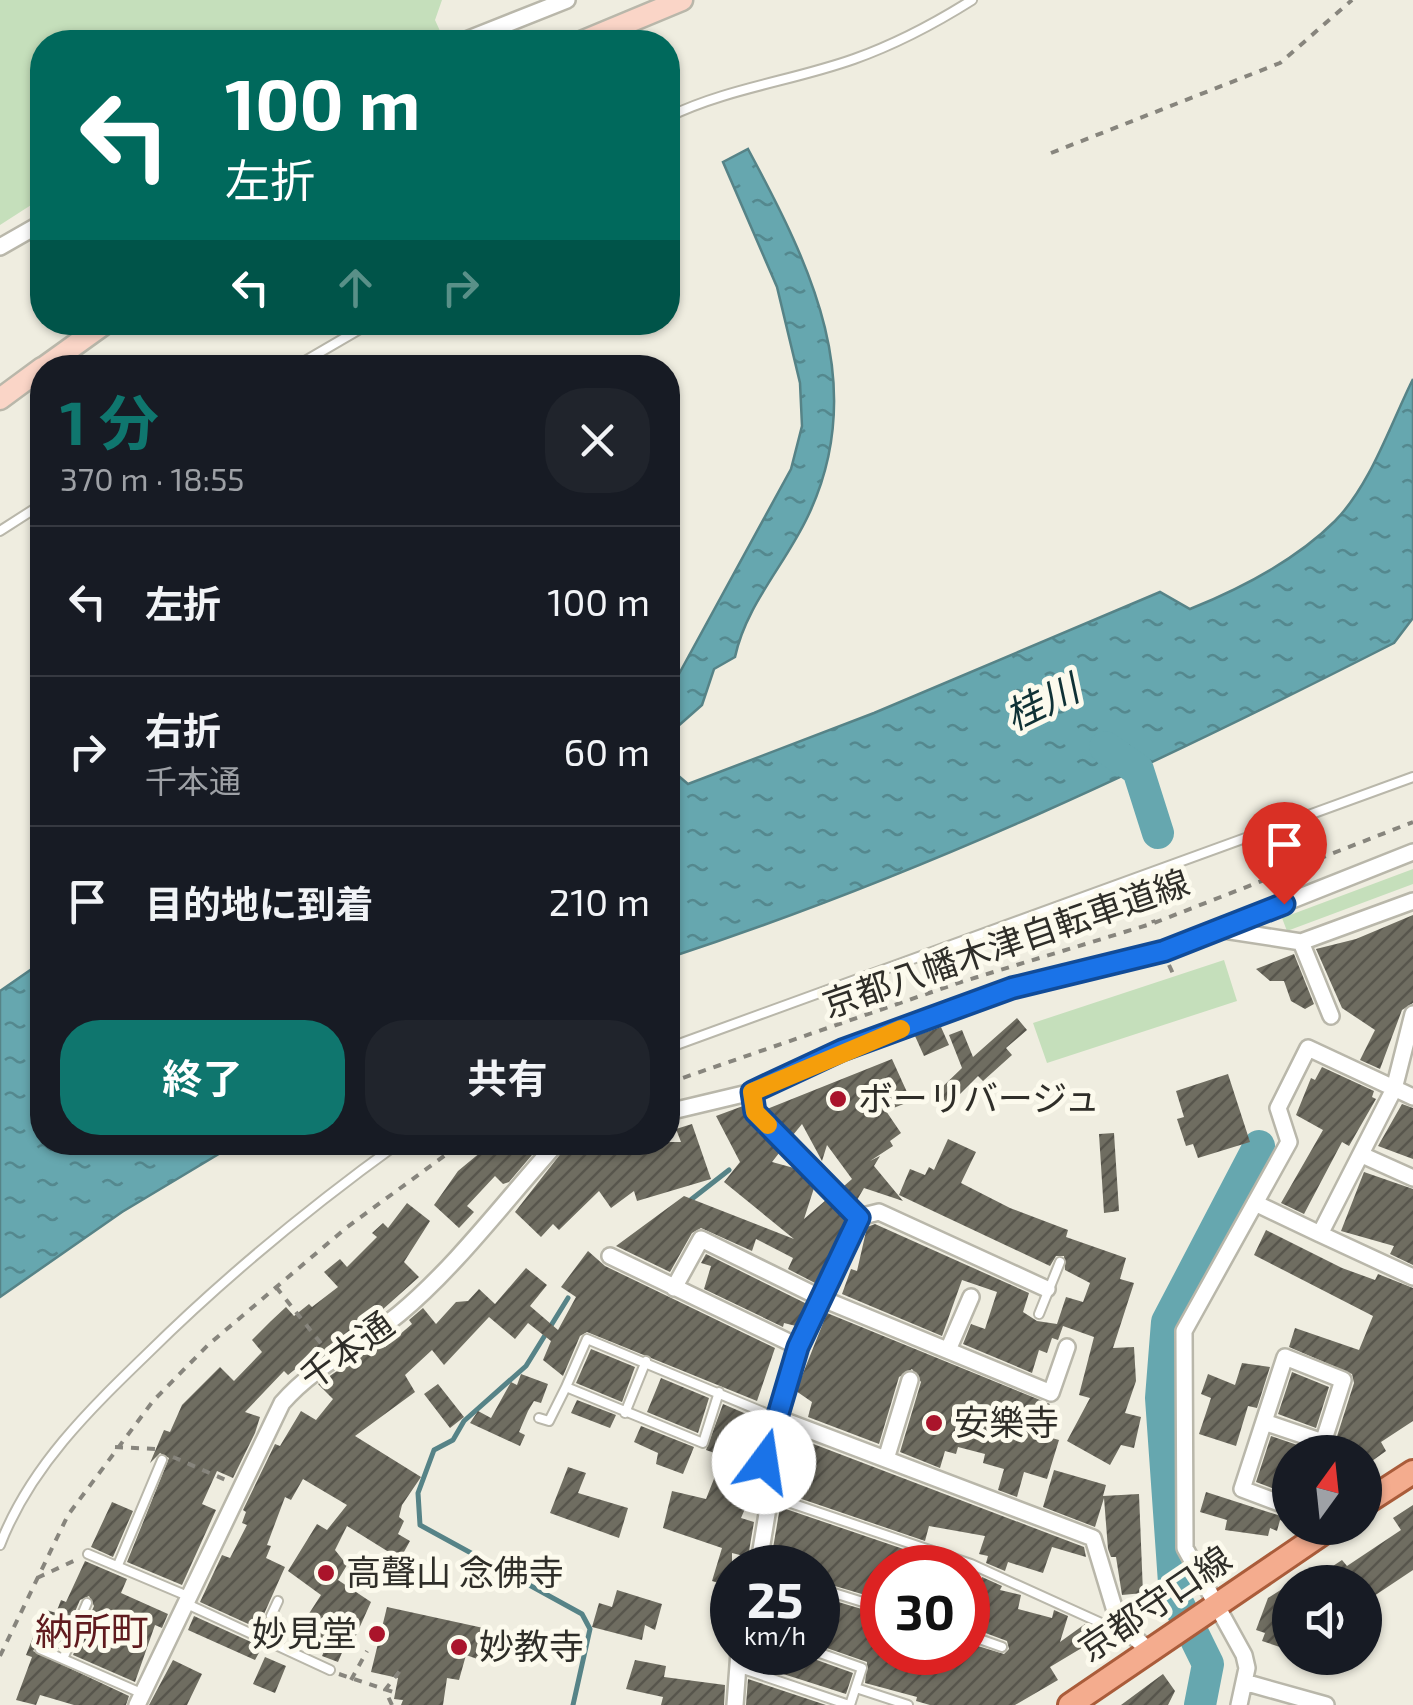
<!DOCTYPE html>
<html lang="ja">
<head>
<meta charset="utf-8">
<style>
	:root { --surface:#171b24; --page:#20242c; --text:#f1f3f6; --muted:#9ea1a6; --line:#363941; --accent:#0f766e }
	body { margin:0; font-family:"Exo 2","Noto Sans JP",sans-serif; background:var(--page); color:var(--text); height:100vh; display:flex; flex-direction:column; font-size:38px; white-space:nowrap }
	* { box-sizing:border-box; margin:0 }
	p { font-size:32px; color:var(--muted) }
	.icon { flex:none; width:55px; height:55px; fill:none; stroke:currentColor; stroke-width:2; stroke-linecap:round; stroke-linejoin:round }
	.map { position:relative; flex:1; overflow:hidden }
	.side { position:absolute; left:30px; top:355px; width:650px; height:800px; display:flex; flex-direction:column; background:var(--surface); border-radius:40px; box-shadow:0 2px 8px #0004 }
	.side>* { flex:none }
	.banner { position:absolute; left:30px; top:30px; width:650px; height:305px; border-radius:40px; box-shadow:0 2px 8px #0004; background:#00695c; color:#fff; overflow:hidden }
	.needle { width:65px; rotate:15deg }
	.controls { position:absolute; left:1272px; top:1435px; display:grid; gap:20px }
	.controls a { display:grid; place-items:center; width:110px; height:110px; border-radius:50%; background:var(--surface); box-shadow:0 2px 8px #0004; font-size:50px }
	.speed { position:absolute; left:710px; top:1545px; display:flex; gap:20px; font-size:50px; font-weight:700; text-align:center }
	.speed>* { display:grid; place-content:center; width:130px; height:130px; border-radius:50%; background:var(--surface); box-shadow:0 2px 8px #0004; line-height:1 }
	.speed small { font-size:25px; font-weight:400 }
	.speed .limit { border:15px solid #d22; background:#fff; color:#111 }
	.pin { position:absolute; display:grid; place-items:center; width:85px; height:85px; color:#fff; margin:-102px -42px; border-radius:50% 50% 50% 0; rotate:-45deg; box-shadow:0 0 10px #0007 }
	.pin .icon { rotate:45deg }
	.me { position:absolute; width:110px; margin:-55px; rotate:14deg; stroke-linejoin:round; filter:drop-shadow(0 0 8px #0008) }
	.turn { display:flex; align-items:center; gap:35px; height:210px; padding:0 30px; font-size:45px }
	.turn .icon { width:130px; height:130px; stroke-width:2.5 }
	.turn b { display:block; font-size:70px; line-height:85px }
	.lanes { display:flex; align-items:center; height:95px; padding:0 30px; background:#0003; justify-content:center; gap:50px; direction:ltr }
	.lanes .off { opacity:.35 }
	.round { display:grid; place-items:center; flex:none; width:105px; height:105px; border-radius:40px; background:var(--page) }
	.summary { display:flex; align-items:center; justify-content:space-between; height:170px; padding:0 30px }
	h1 { font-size:60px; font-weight:700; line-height:75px; color:var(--accent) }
	.primary-button { display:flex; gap:20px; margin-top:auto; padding:20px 30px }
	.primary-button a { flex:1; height:115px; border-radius:40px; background:var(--accent); color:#fff; font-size:40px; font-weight:700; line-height:115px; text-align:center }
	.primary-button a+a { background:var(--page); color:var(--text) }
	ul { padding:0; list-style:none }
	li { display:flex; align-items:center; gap:30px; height:150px; padding:0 30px; border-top:2px solid var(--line) }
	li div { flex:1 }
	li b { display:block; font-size:38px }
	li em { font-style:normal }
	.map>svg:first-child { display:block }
	.green { fill:#c5dfbb }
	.water { fill:url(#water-ripples); stroke:#568387; stroke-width:2.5 }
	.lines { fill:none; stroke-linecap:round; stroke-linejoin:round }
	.stream { stroke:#568387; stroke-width:5 }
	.river { stroke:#66a7af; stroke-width:32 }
	.building { fill:url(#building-hatch) }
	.service-casing { stroke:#b9b7aa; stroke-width:12 }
	.minor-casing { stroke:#b9b7aa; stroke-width:20 }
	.secondary-casing { stroke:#b9b7aa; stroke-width:25 }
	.primary-casing { stroke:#aa5c3a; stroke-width:28 }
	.path { stroke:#87857d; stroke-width:4; stroke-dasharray:8 8; stroke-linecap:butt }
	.service { stroke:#fff; stroke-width:8 }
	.minor { stroke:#fff; stroke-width:15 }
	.secondary { stroke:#fad5c7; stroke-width:20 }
	.primary { stroke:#f4ac8e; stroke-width:22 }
	.route-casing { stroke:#114b97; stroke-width:25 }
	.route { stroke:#1a73e8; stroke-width:18 }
	.slow { stroke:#f59e0b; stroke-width:18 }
	.poi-dot { fill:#aa142b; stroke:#fcfaed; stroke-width:4 }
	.labels { text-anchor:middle; stroke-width:10; stroke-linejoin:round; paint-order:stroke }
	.street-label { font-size:35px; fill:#2f2e29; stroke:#fcfaed }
	.poi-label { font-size:35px; fill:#2f2e29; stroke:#fcfaed; text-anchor:start }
	.water-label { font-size:38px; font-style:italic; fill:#0f3135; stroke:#fcfaed }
	.neighbourhood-label { font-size:38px; fill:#5f1a1e; stroke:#fcfaed }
</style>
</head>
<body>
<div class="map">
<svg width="1413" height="1705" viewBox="0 0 1413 1705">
	<defs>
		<pattern id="water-ripples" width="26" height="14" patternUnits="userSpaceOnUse" patternTransform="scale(2.5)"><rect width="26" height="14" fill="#66a7af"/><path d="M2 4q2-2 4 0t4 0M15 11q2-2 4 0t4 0" fill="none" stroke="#54888e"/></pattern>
		<pattern id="building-hatch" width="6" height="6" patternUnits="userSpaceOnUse" patternTransform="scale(2.5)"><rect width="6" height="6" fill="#6f6d61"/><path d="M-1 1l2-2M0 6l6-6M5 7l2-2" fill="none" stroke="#57554c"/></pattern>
	</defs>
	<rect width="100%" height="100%" fill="#efede0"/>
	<!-- green -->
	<path class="green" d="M0,0H442L435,20L445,42H42V198L0,225Z
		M1413,869V884L1287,931L1282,918Z
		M1224,960L1237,1001L1047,1063L1033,1023Z"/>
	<!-- water -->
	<path class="water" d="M748,149C811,266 870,386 808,516C785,565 746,605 735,657L714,669L702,705L668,735V694L791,469L802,426L800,383L777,287L723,162Z
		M1413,379V618L1394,643C1154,765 924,874 668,958V767L688,784L874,713L1160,592L1190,609C1242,588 1295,561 1335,521C1371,484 1390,425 1413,379Z
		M42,962V1142L237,1143L122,1212L0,1297V991Z"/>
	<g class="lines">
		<!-- stream -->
		<path class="stream" d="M688,1202L729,1170
			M568,1298L526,1366L464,1421L453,1440L434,1450L418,1493L420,1525L582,1614L590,1629L573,1705"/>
		<!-- river -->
		<path class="river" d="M1105,747L1138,770L1158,833
			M1200,1705L1208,1664L1175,1597L1161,1398L1167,1322L1259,1146"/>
	</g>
	<!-- building -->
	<path class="building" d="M1413,915V1003L1402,1010L1380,1069L1360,1060L1375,1030L1342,1008L1316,949L1356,939Z
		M1294,954L1314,1004L1305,1009L1291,1001L1284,981H1270L1256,969Z
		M1017,1018L1027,1030L1006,1048L1012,1055L983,1081L978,1076L949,1105L937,1092L962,1068L949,1035L962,1030L973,1057Z
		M941,1027L949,1045L924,1056L915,1036Z
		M892,1059L911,1101L886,1111L901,1133L890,1141L893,1146L870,1161L880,1156L874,1166L903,1201L864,1188L857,1200L844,1186L852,1179L827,1145L822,1161L802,1124L793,1135L767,1109Z
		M1322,1067L1374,1091L1372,1097L1376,1099L1349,1146L1342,1142L1304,1214L1281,1203L1323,1130L1296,1115L1311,1078L1315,1080Z
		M1228,1074L1250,1142L1198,1158L1193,1144L1186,1146L1177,1119L1184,1117L1176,1091Z
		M1402,1104L1413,1108V1159L1378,1146Z
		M743,1106L747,1121L779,1153L772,1162L794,1168L814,1188L804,1219L826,1200L846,1219L815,1283L788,1269L793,1258L756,1239L752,1251L701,1228L692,1233L670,1272L616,1246L684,1196L794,1239L724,1182L740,1162L716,1116Z
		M692,1124L711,1179L637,1201L634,1191L611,1208L599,1191L559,1230L553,1224L541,1237L515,1212L569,1143L578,1152L590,1142H681L676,1129Z
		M1114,1133L1119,1211L1104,1213L1099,1134Z
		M948,1139L976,1152L961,1183L1010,1208L1068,1230L1066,1237L1126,1258L1120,1279L1134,1283L1113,1348L1134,1347L1136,1381L1125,1413L1141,1417L1134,1448L1121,1445L1110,1465L1067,1441L1090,1398L1079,1395L1094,1337L1063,1326L1058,1340L1052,1338L1047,1353L1039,1350L1032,1373L963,1344L971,1324L985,1329L997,1292L962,1280L942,1336L842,1294L851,1269L857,1271L867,1227L875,1224L1029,1293L1023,1312L1037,1321L1057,1324L1066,1297L1083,1302L1090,1283L1065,1270L1064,1256H1056L1050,1266L899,1195L910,1169L925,1175L929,1167L934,1170Z
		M493,1142H543L509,1182L503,1184L495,1176L467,1206L474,1212L459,1228L434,1205L458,1171Z
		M1364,1172L1413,1189V1265L1390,1254L1394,1246L1341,1231Z
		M407,1203L430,1221L404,1262L419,1277L363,1327L302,1368L299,1366L288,1375L284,1371L245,1412L260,1417L255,1433L233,1478L217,1471L202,1504L216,1510L182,1585L127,1562L169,1458L160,1453L150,1463L164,1430L170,1432L182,1405L220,1367L234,1381L262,1352L252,1340L271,1321L286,1307L294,1316L309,1304L312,1307L338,1287L324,1272L340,1259L347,1267L377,1237L372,1233L383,1223L388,1228Z
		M1266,1230L1342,1268L1375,1280L1378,1274L1413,1288V1421L1381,1442L1386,1451L1365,1466V1452H1332L1354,1383L1352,1374L1289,1347L1295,1328L1359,1350L1373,1316L1254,1255Z
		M588,1251L605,1266L775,1348L757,1401L587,1332L580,1336L563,1376L543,1360L551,1341L528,1323L515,1339L489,1317L444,1365L432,1350L405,1375L415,1392L355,1436L421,1477L402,1505L399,1517L404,1521L398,1534L410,1541L400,1559L347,1526L335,1550L347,1565L338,1580L371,1602L353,1642L347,1641L338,1662L322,1656L325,1649L312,1644L316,1635L301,1626L321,1595L288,1571L317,1524L327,1530L347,1505L303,1479L291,1500L285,1497L267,1545L271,1546L266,1558L285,1567L264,1614L267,1622L277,1620L270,1634L200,1602L222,1555L230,1558L247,1525L242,1523L246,1512L243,1510L275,1444L280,1446L301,1411L316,1420L333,1399L318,1384L381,1341L385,1347L412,1324L409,1320L423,1308L436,1324L456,1302L468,1301L479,1289L495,1304L526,1268L547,1285L530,1306L558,1330L576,1297L561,1287Z
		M706,1254L807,1304L796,1326L784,1323L783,1327L704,1289L711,1266L701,1263Z
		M827,1313L1050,1404L1041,1435L1059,1440L1047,1479L1024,1472L1017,1497L998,1490L1004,1469L983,1463L985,1454L958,1447L956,1454L945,1451L940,1468L900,1452L921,1382L912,1369L899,1377L879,1444L808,1417L812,1402L796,1391Z
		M591,1349L635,1367L622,1402L576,1383Z
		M1242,1363L1270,1367L1257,1408L1248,1406L1236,1446L1199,1434L1211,1398L1201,1394L1208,1374L1235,1385Z
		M1292,1372L1329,1387L1316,1428L1278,1414Z
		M521,1374L548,1384L541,1403L534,1401L528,1411L519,1432L525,1435L520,1446L470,1423L478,1411L491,1418L511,1382L517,1385Z
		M661,1378L709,1398L698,1433L647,1412Z
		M438,1384L464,1417L450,1428L424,1394Z
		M577,1400L616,1415L610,1428L571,1413Z
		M723,1404L751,1416L739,1452L754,1456L756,1483L741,1518L754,1522L748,1557L732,1553V1587L712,1581L722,1548L663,1528L672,1491L706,1499L723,1456L706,1450Z
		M641,1426L694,1447L683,1474L656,1464L658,1453L634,1442Z
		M1271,1436L1309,1449L1290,1452V1495L1256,1482Z
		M795,1437L1084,1547L1086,1557L1052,1547L1043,1573L1008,1562L1005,1571L986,1563L988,1556L979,1554L985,1536L929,1526L925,1541L781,1492Z
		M568,1467L586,1473L578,1493L628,1508L619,1538L550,1513Z
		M1054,1470L1106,1485L1103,1496L1139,1494L1143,1593L1122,1595L1116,1557H1111L1108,1549L1104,1498L1095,1527L1043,1507Z
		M1206,1492L1287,1518L1286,1522L1280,1520L1277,1531L1270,1528L1268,1536L1225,1530L1227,1520L1200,1512Z
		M112,1502L133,1511L113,1557L91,1547Z
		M1413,1505V1570L1365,1602V1582H1322L1335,1574L1330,1568L1342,1560L1347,1566L1401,1530L1393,1518Z
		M780,1507L921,1555L917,1568H882V1600L818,1581V1568L770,1566Z
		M85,1561L127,1579L121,1593L168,1614L162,1628L155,1625L135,1682L73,1655L94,1606L89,1596L80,1600L59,1649L40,1642L33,1651L129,1696L126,1705H74L40,1695L36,1705L16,1700L32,1657L26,1655L39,1622L47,1610L56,1613L61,1600L66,1602Z
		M982,1577L1002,1586L1000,1590L1021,1595L1018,1609L1052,1618L1054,1610L1068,1616L1060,1642L1085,1624L1100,1637L1050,1667L1058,1680L1015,1705H930L916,1701L917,1697L865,1683L867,1662L818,1645V1596L882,1615V1652H968V1643L1004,1654L1009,1649L1007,1641L972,1628L974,1622L968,1620V1603L975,1605Z
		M1290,1584V1630L1283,1648L1262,1641L1265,1633L1256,1630L1268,1598Z
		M617,1590L662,1604L655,1630L645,1625L642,1640L592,1627L599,1603L612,1607Z
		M387,1607L488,1629L483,1661L466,1655L459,1680L447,1678L443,1705H401L403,1700L394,1699L398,1678L371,1672Z
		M194,1616L262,1647L255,1660L188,1630Z
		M750,1652H810L814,1659L853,1673L846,1694L749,1663Z
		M265,1657L286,1666L275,1693L253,1684Z
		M173,1660L202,1674L187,1705H149Z
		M635,1660L666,1666L664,1677L725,1685L724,1705H661L663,1697L626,1689Z
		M1163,1674L1175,1691L1168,1705H1121Z
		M748,1679L826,1705H746Z"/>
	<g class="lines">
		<defs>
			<path id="service" d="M668,117C728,88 792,81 854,59C896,44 934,24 972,0
				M293,368L372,322
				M0,531L42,504
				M668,1048L1413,777
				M1039,1314L1060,1262
				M719,1392L703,1443L566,1387L587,1339L775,1417
				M625,1413L646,1361
				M539,1418L549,1421L566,1387
				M770,1496L971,1564L1112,1628L1119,1624
				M0,1545C30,1467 89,1410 148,1353C226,1276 310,1207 400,1142
				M88,1554L190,1597
				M118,1565L162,1460
				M818,1588L882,1608
				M187,1604L330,1670
				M271,1616L278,1601
				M968,1635L1002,1647
				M40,1649L141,1693
				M817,1652L862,1668L850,1705
				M63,1659L87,1603
				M740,1668L849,1705
				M856,1688L908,1705"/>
			<path id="minor" d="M461,42L567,0
				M0,247L42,223
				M1224,930L1301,942L1413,901
				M1301,942L1331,1016
				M1413,1014L1394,1089L1320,1234L1413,1277
				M752,1092L755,1113L859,1217L799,1347L775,1417L764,1462L770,1496L758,1568
				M668,1112L752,1092L842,1050L1013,989L1164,951L1413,852
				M1362,1155L1413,1178
				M1255,1203L1320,1234
				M859,1217L879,1212L1047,1289
				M610,1256L799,1347
				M674,1288L701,1239L823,1299L1051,1393L1067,1347
				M948,1350L971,1297
				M775,1417L1093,1538L1119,1624L1150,1651
				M1264,1422L1323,1442
				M886,1459L910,1380
				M1290,1507L1242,1489L1285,1357L1343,1380L1320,1452
				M1244,1682L1326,1705
				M137,1705L282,1403C316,1364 360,1346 399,1314C456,1267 508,1197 558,1142
				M735,1705L739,1652
				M1239,1705L1247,1668L1244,1655L1185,1548L1184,1331L1289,1142L1278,1108L1308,1048L1413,1097"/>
			<path id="secondary" d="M581,42L682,0
				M43,368L107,322
				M0,399L42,368"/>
			<path id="primary" d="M1365,1503L1413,1472
				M1070,1705L1330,1528"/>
		</defs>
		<!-- service casing -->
		<use href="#service" class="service-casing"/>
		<!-- minor casing -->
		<use href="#minor" class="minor-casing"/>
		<!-- secondary casing -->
		<use href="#secondary" class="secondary-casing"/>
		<!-- primary casing -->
		<use href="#primary" class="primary-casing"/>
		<!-- path -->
		<path class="path" d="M1051,153L1280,63L1352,0
			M1144,889L1154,923
			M1169,965L1175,978
			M668,1083L961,982L1154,923L1413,822
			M276,1287L323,1346
			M115,1447L155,1449
			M173,1457L228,1481
			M37,1578L78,1559
			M0,1656L68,1515L153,1401L208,1345L346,1228L463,1142
			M339,1674L393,1692
			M351,1680L367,1651
			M392,1705L385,1690L402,1668"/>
		<!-- service -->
		<use href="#service" class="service"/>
		<!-- minor -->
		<use href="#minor" class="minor"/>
		<!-- secondary -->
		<use href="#secondary" class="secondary"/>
		<!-- primary -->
		<use href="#primary" class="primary"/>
	</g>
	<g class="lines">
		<defs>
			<path id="route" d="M764,1462L798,1347L859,1218L755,1112L752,1092L842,1050L1012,988L1164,951L1284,904"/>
		</defs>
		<!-- route casing -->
		<use href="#route" class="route-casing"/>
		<!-- route -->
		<use href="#route" class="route"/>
		<!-- slow -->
		<path class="slow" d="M768,1125L755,1112L752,1092L901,1029"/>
	</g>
	<!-- markers -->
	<g class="poi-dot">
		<circle cx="838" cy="1099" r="10"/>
		<circle cx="934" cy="1423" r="10"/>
		<circle cx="326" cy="1573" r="10"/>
		<circle cx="377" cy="1634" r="10"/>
		<circle cx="459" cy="1647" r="10"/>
	</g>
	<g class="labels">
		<!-- street labels -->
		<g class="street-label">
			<text transform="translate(1006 944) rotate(-19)" y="12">京都八幡木津自転車道線</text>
			<text transform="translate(347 1351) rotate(-36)" y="12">千本通</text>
			<text transform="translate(1155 1604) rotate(-34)" y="12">京都守口線</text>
		</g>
		<!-- poi labels -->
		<g class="poi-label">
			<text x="858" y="1111">ボーリバージュ</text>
			<text x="954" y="1435">安樂寺</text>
			<text x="346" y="1585">高聲山 念佛寺</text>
			<text x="357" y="1646" text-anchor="end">妙見堂</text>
			<text x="479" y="1659">妙教寺</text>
		</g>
		<!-- water labels -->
		<g class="water-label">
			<text transform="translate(1042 703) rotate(-26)" y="13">桂川</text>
		</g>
		<!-- neighbourhood labels -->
		<g class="neighbourhood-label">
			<text x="92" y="1645">納所町</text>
		</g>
	</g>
</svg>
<div class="controls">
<a><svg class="needle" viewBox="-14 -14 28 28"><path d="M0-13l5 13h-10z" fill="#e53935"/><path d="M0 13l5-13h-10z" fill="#9ea1a6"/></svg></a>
<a><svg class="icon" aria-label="sound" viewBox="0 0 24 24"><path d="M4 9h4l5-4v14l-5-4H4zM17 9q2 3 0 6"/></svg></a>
</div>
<div class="speed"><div>25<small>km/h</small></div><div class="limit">30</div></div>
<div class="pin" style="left:1284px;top:904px;background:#d93025"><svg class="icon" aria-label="arrive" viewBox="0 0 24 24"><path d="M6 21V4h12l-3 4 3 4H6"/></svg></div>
<svg class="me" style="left:764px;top:1462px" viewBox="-20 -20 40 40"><circle r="19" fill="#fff"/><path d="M0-13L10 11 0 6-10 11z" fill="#1a73e8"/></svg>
<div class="banner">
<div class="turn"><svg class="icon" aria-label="left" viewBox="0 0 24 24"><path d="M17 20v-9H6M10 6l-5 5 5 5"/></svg><div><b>100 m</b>左折</div></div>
<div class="lanes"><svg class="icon" aria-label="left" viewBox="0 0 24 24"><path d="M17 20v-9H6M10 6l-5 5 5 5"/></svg><svg class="icon off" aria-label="ahead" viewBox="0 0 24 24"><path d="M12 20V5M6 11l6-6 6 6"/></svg><svg class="icon off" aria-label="right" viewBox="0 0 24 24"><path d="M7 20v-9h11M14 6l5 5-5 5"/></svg></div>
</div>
<section class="side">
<div class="summary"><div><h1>1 分</h1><p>370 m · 18:55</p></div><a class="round"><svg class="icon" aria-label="close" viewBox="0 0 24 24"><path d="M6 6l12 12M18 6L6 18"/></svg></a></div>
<ul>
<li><svg class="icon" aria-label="left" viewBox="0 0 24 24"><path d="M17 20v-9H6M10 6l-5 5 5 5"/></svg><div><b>左折</b></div><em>100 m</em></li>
<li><svg class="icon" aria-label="right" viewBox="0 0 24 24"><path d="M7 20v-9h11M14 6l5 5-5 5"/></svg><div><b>右折</b><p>千本通</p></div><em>60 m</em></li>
<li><svg class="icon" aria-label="arrive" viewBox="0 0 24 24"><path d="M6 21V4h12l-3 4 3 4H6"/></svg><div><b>目的地に到着</b></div><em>210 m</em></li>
</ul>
<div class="primary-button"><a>終了</a><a>共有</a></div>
</section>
</div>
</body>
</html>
